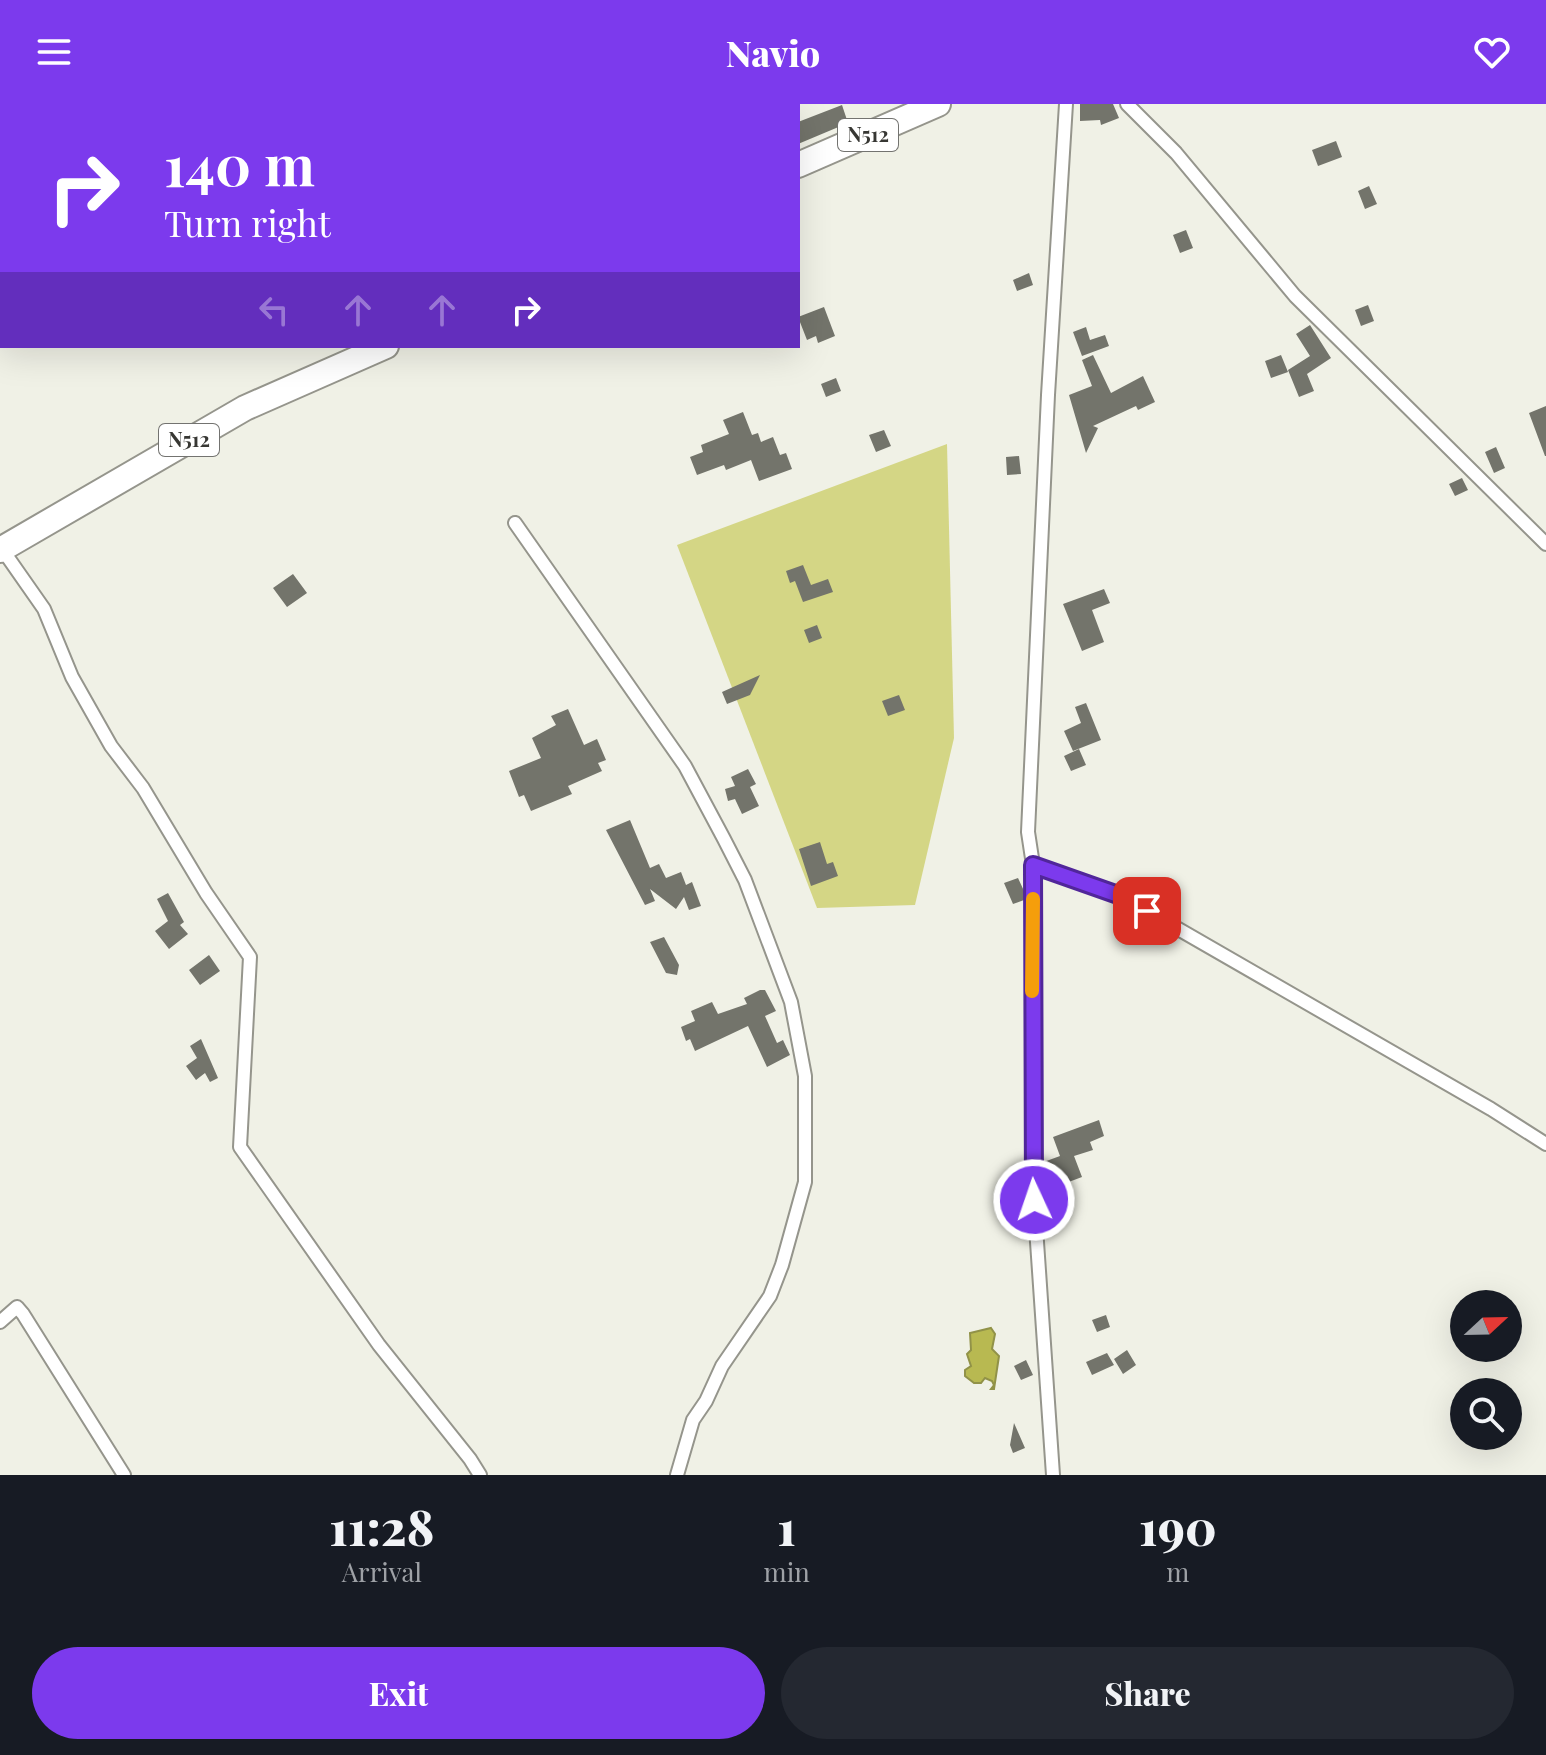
<!DOCTYPE html>
<html lang="en">
<head>
<meta charset="utf-8">
<style>
	:root { --surface:#171b24; --page:#242831; --text:#f1f3f6; --muted:#9ea1a6; --accent:#7c3aed }
	body { margin:0; font-family:"Playfair Display",serif; background:var(--page); color:var(--text); height:100vh; display:flex; flex-direction:column; font-size:30px; white-space:nowrap }
	* { box-sizing:border-box; margin:0 }
	p { font-size:26px; color:var(--muted) }
	.icon { flex:none; width:44px; height:44px; fill:none; stroke:currentColor; stroke-width:2; stroke-linecap:round; stroke-linejoin:round }
	.map { position:relative; height:1371px; overflow:hidden }
	.sheet { display:flex; flex-direction:column; background:var(--surface); flex:1 }
	.sheet>* { flex:none }
	.guide { position:absolute; left:0px; top:0px; width:800px; height:244px; box-shadow:0 8px 32px #0002; background:#7c3aed; color:#fff; overflow:hidden }
	.needle { width:52px; rotate:68deg }
	.fabs { position:absolute; left:1450px; top:1186px; display:grid; gap:16px }
	.fabs a { display:grid; place-items:center; width:72px; height:72px; border-radius:50%; background:var(--surface); box-shadow:0 8px 32px #0002; font-size:40px }
	.pin { position:absolute; display:grid; place-items:center; width:68px; height:68px; color:#fff; margin:-34px; border-radius:16px; box-shadow:0 4px 12px #0006 }
	.me { position:absolute; width:88px; margin:-44px; rotate:357deg; stroke-linejoin:round; filter:drop-shadow(0 0 6px #0008) }
	.turn { display:flex; align-items:center; gap:28px; height:168px; padding:0 32px; font-size:36px }
	.turn .icon { width:104px; height:104px; stroke-width:2.5 }
	.turn b { display:block; font-size:56px; line-height:68px }
	.lanes { display:flex; align-items:center; height:76px; padding:0 32px; background:#0003; justify-content:center; gap:40px; direction:ltr }
	.lanes .off { opacity:.35 }
	.eta { display:flex; justify-content:space-evenly; align-items:center; height:136px; text-align:center }
	.eta b { font-size:48px; font-weight:800; line-height:56px }
	.button { display:flex; gap:16px; margin-top:auto; padding:16px 32px }
	.button a { flex:1; height:92px; border-radius:48px; background:var(--accent); color:#fff; font-size:32px; font-weight:800; line-height:92px; text-align:center }
	.button a+a { background:var(--page); color:var(--text) }
	header { display:flex; justify-content:space-between; align-items:center; height:104px; padding:0 32px; background:var(--accent); color:#fff; font-size:36px; font-weight:800 }
	.map>svg:first-child { display:block }
	.green { fill:#d4d685 }
	.water { fill:#b8b951; stroke:#919248; stroke-width:2 }
	.building { fill:#73746b }
	.lines { fill:none; stroke-linecap:round; stroke-linejoin:round }
	.street-casing { stroke:#95958c; stroke-width:16 }
	.highway-casing { stroke:#95958c; stroke-width:28 }
	.street { stroke:#fff; stroke-width:12 }
	.highway { stroke:#fff; stroke-width:24 }
	.route-casing { stroke:#51269a; stroke-width:20 }
	.route { stroke:#7c3aed; stroke-width:14 }
	.slow { stroke:#f59e0b; stroke-width:14 }
	.labels { text-anchor:middle; stroke-width:8; stroke-linejoin:round; paint-order:stroke }
	.shield { fill:#fff; stroke:#737370; stroke-width:2 }
	.shield-label { font-size:20px; font-weight:bold; fill:#373733 }
</style>
</head>
<body>
<header><svg class="icon" aria-label="menu" viewBox="0 0 24 24"><path d="M4 6h16M4 12h16M4 18h16"/></svg>Navio<svg class="icon" aria-label="heart" viewBox="0 0 24 24"><path d="M12 20l-8-8c-3-5 5-10 8-4 3-6 11-1 8 4z"/></svg></header>
<div class="map">
<svg width="1546" height="1371" viewBox="0 0 1546 1371">
	<rect width="100%" height="100%" fill="#f0f1e6"/>
	<!-- green -->
	<path class="green" d="M947,340L954,634L915,801L817,804L677,441Z"/>
	<!-- water -->
	<path class="water" d="M991,1224L995,1230L992,1245L999,1252L994,1285H991L994,1281L992,1277L985,1274L981,1279H974L965,1272V1266L971,1262L967,1250L971,1246L970,1229Z"/>
	<!-- building -->
	<path class="building" d="M1080,0H1113L1119,14L1101,21L1100,16L1080,17Z
		M842,1L848,19L798,40V18Z
		M1336,37L1342,53L1318,62L1312,46Z
		M1369,82L1377,100L1365,105L1358,87Z
		M1186,126L1193,144L1180,149L1173,131Z
		M1029,169L1033,181L1017,187L1013,176Z
		M1368,201L1374,217L1361,222L1355,206Z
		M824,203L835,232L818,239L816,232L807,236L798,213Z
		M1310,221L1331,254L1307,270L1314,287L1299,293L1288,266L1310,252L1296,230Z
		M1086,223L1090,236L1105,231L1109,242L1082,252L1073,228Z
		M1093,251L1111,289L1143,272L1155,298L1138,306L1136,302L1093,322L1098,324L1086,349L1069,291L1092,282L1082,256Z
		M1281,251L1288,268L1271,274L1265,257Z
		M836,274L841,287L826,293L821,280Z
		M1546,302V352H1545L1529,309Z
		M743,308L752,331L758,329L761,338L773,333L780,351L786,349L792,365L759,377L751,356L726,366L724,361L697,371L690,353L703,348L701,341L729,330L723,316Z
		M884,326L891,342L876,348L869,331Z
		M1496,343L1505,364L1494,369L1485,348Z
		M1019,352L1021,370L1007,371L1006,353Z
		M1462,374L1468,386L1455,392L1449,380Z
		M803,461L811,481L828,475L833,488L803,498L795,477L790,479L786,467Z
		M293,470L307,489L287,503L273,484Z
		M1104,485L1110,499L1092,506L1104,538L1082,547L1063,500Z
		M817,521L822,534L809,539L804,526Z
		M760,571L750,591L727,600L722,588Z
		M899,591L905,606L888,612L882,597Z
		M1086,599L1101,636L1073,647L1064,627L1081,619L1075,603Z
		M568,605L584,641L597,635L606,656L598,659L602,667L568,682L572,690L531,707L524,691L519,693L509,667L541,654L532,634L556,621L551,612Z
		M1079,645L1086,661L1071,667L1064,652Z
		M748,665L756,680L750,683L759,702L742,710L735,695L728,697L725,685L735,682L731,673Z
		M630,716L650,764L659,760L666,774L681,768L686,781L692,778L701,802L689,806L684,793L676,805L650,785L655,797L645,801L606,726Z
		M820,738L827,760L833,758L838,772L811,782L799,745Z
		M1018,774L1024,787V796L1013,800L1004,779Z
		M168,789L184,818L180,821L188,830L169,845L155,827L168,817L157,795Z
		M664,833L679,861L677,871L666,869L650,838Z
		M209,851L220,867L200,881L189,866Z
		M760,886H765L776,907L765,912L777,939L783,936L790,951L767,963L748,922L695,947L690,935L686,937L681,923L695,917L691,907L712,898L718,910L747,900L744,894Z
		M201,935L218,974L210,978L205,969L196,976L186,962L197,954L190,942Z
		M1099,1016L1104,1032L1090,1038L1093,1046L1074,1052L1082,1073L1066,1079L1063,1071L1046,1078L1041,1059L1060,1052L1053,1033Z
		M1106,1211L1110,1223L1097,1228L1092,1216Z
		M1127,1246L1136,1261L1123,1270L1114,1255Z
		M1107,1249L1114,1261L1092,1271L1086,1258Z
		M1026,1256L1033,1271L1021,1276L1014,1262Z
		M1014,1319L1025,1344L1013,1349L1010,1341Z"/>
	<g class="lines">
		<defs>
			<path id="street" d="M1127,0L1176,49L1295,192L1546,440
				M774,2V0
				M515,419L685,662L724,735L745,776L791,898L805,972V1078L782,1161L770,1192L722,1262L706,1297L693,1316L677,1371
				M2,445L44,505L72,573L111,642L143,684L206,789L250,853L240,1043L379,1241L470,1355L480,1371
				M1033,761L1121,792L1491,1005L1546,1040
				M0,1218L17,1203L23,1210L124,1371
				M1053,1371L1032,1065L1033,761L1028,728L1048,291L1066,0"/>
			<path id="highway" d="M798,61L938,0
				M0,446L245,304L386,242"/>
		</defs>
		<!-- street casing -->
		<use href="#street" class="street-casing"/>
		<!-- highway casing -->
		<use href="#highway" class="highway-casing"/>
		<!-- street -->
		<use href="#street" class="street"/>
		<!-- highway -->
		<use href="#highway" class="highway"/>
	</g>
	<g class="lines">
		<defs>
			<path id="route" d="M1034,1096L1033,761L1121,792L1147,807"/>
		</defs>
		<!-- route casing -->
		<use href="#route" class="route-casing"/>
		<!-- route -->
		<use href="#route" class="route"/>
		<!-- slow -->
		<path class="slow" d="M1032,887L1033,795"/>
	</g>
	<g class="labels">
		<!-- shield labels -->
		<g class="shield">
			<rect x="838" y="15" width="60" height="32" rx="6"/>
			<rect x="159" y="320" width="60" height="32" rx="6"/>
		</g>
		<g class="shield-label">
			<text x="868" y="38">N512</text>
			<text x="189" y="343">N512</text>
		</g>
	</g>
</svg>
<div class="fabs">
<a><svg class="needle" viewBox="-14 -14 28 28"><path d="M0-13l5 13h-10z" fill="#e53935"/><path d="M0 13l5-13h-10z" fill="#9ea1a6"/></svg></a>
<a><svg class="icon" aria-label="search" viewBox="0 0 24 24"><circle cx="10" cy="10" r="6"/><path d="M15 15l6 6"/></svg></a>
</div>
<div class="pin" style="left:1147px;top:807px;background:#d93025"><svg class="icon" aria-label="arrive" viewBox="0 0 24 24"><path d="M6 21V4h12l-3 4 3 4H6"/></svg></div>
<svg class="me" style="left:1034px;top:1096px" viewBox="-20 -20 40 40"><circle r="17" fill="#7c3aed" stroke="#fff" stroke-width="3"/><path d="M0-11L8 9 0 5-8 9z" fill="#fff"/></svg>
<div class="guide">
<div class="turn"><svg class="icon" aria-label="right" viewBox="0 0 24 24"><path d="M7 20v-9h11M14 6l5 5-5 5"/></svg><div><b>140 m</b>Turn right</div></div>
<div class="lanes"><svg class="icon off" aria-label="left" viewBox="0 0 24 24"><path d="M17 20v-9H6M10 6l-5 5 5 5"/></svg><svg class="icon off" aria-label="ahead" viewBox="0 0 24 24"><path d="M12 20V5M6 11l6-6 6 6"/></svg><svg class="icon off" aria-label="ahead" viewBox="0 0 24 24"><path d="M12 20V5M6 11l6-6 6 6"/></svg><svg class="icon" aria-label="right" viewBox="0 0 24 24"><path d="M7 20v-9h11M14 6l5 5-5 5"/></svg></div>
</div>
</div>
<section class="sheet">
<div class="eta">
<div><b>11:28</b><p>Arrival</p></div>
<div><b>1</b><p>min</p></div>
<div><b>190</b><p>m</p></div>
</div>
<div class="button"><a>Exit</a><a>Share</a></div>
</section>
</body>
</html>
